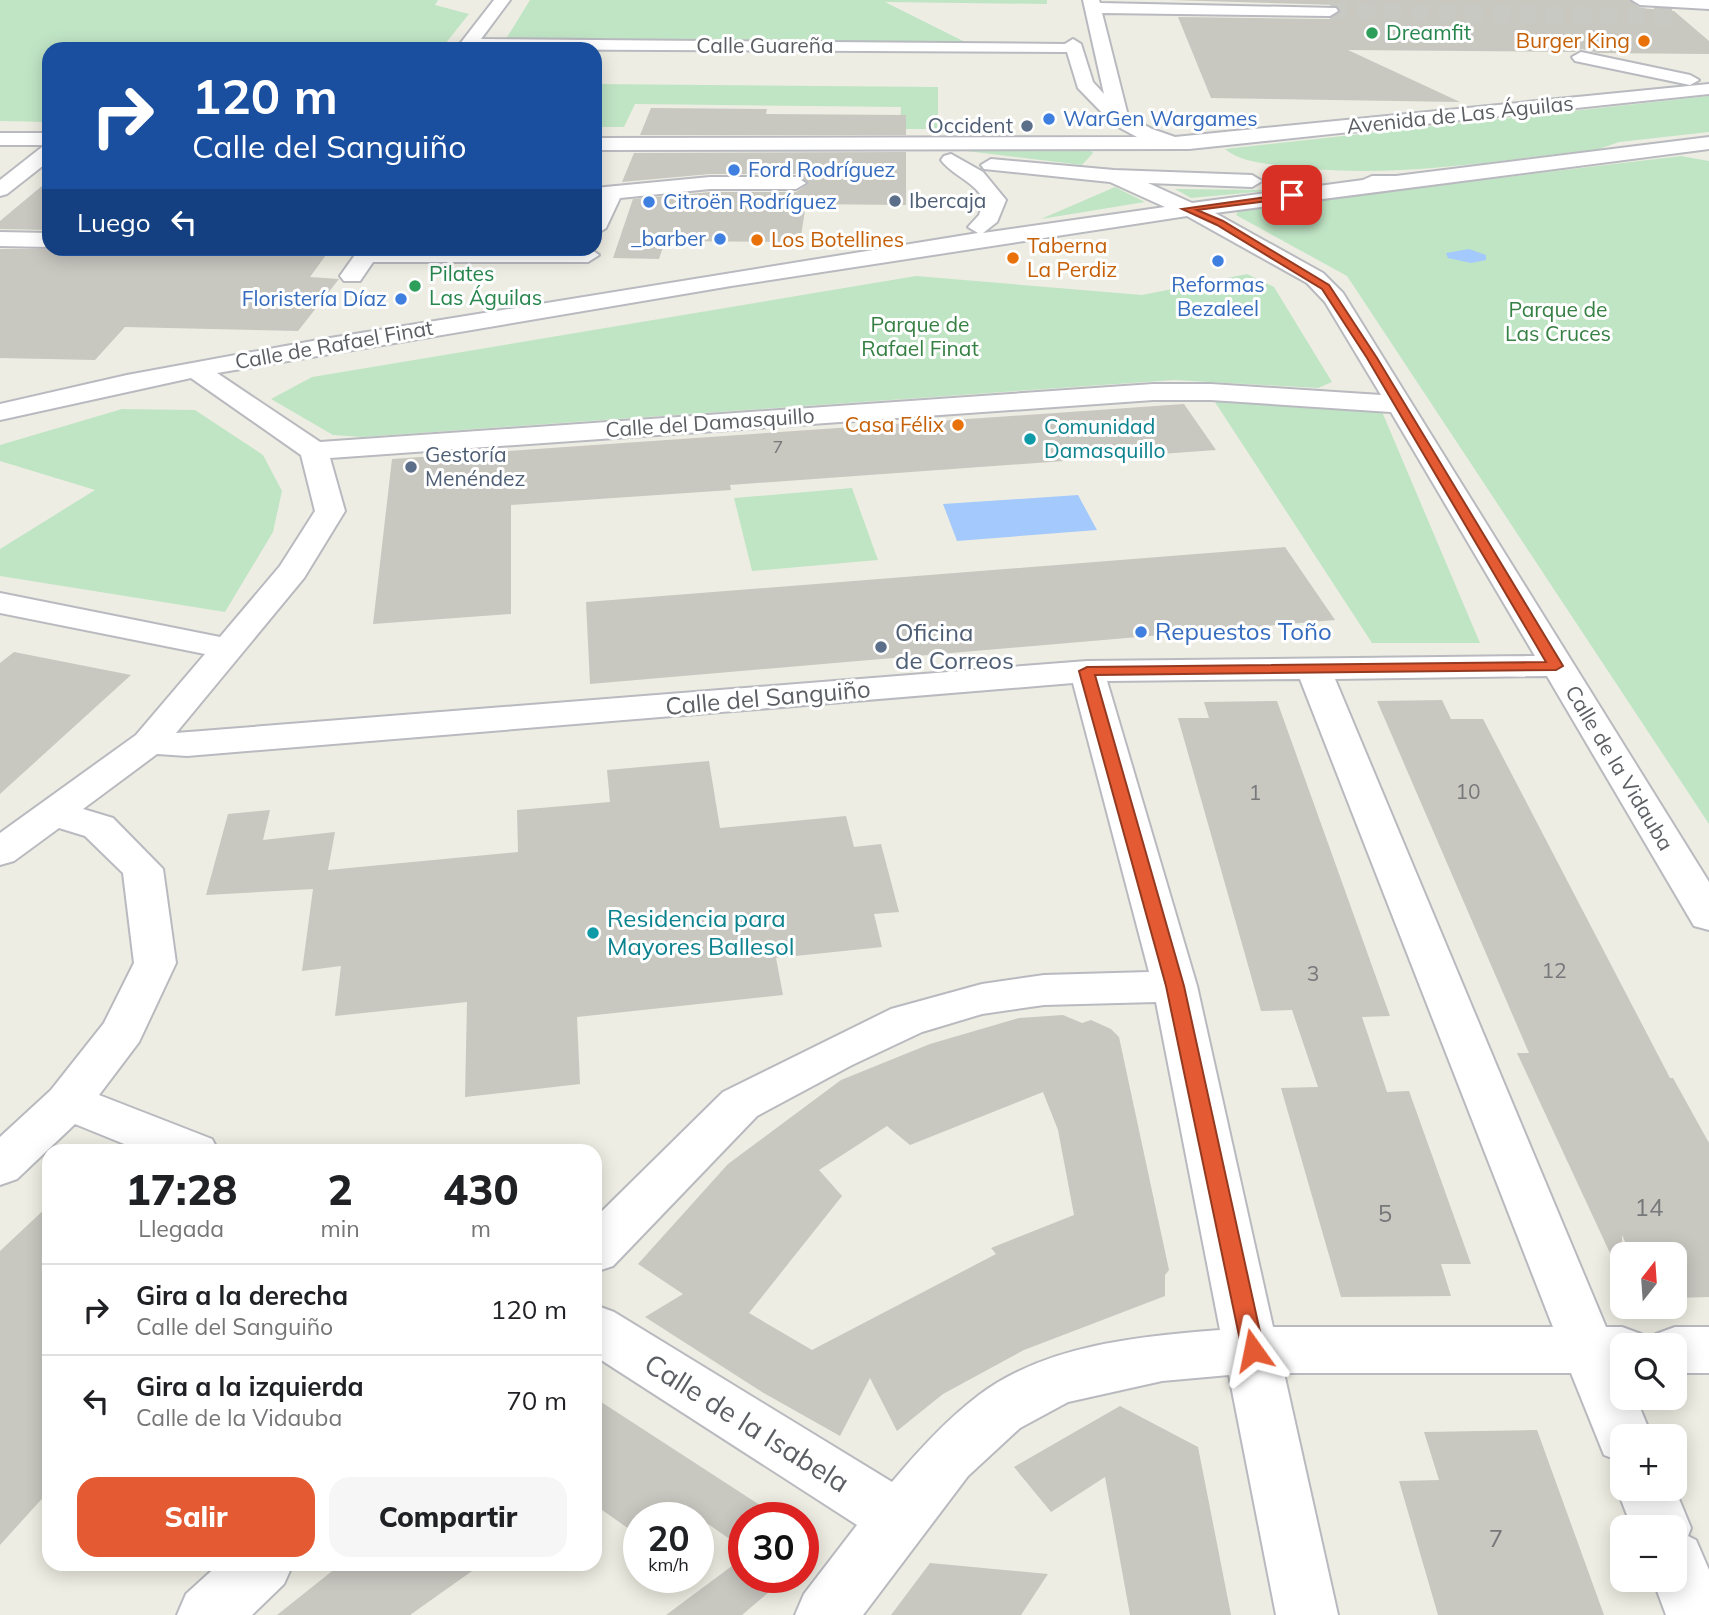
<!DOCTYPE html>
<html lang="es">
<head>
<meta charset="utf-8">
<style>
	:root { --surface:#fff; --page:#f6f6f6; --text:#202124; --muted:#757577; --line:#e0e0e0; --accent:#e45a33 }
	body { margin:0; font-family:Mulish,sans-serif; background:var(--page); color:var(--text); height:100vh; display:flex; flex-direction:column; font-size:26px; white-space:nowrap }
	* { box-sizing:border-box; margin:0 }
	p { font-size:23px; color:var(--muted) }
	.icon { flex:none; width:38px; height:38px; fill:none; stroke:currentColor; stroke-width:2; stroke-linecap:round; stroke-linejoin:round }
	.map { position:relative; flex:1; overflow:hidden }
	.drawer { position:absolute; left:42px; top:1144px; width:560px; height:427px; display:flex; flex-direction:column; background:var(--surface); border-radius:21px; box-shadow:0 4px 18px #0003 }
	.drawer>* { flex:none }
	.hud { position:absolute; left:42px; top:42px; width:560px; height:214px; border-radius:21px; box-shadow:0 4px 18px #0003; background:#1a4fa0; color:#fff; overflow:hidden }
	.needle { width:46px; rotate:17deg }
	.controls { position:absolute; left:1610px; top:1242px; display:grid; gap:14px }
	.controls a { display:grid; place-items:center; width:77px; height:77px; border-radius:14px; background:var(--surface); box-shadow:0 4px 18px #0003; font-size:35px }
	.speed { position:absolute; left:623px; top:1502px; display:flex; gap:14px; font-size:35px; font-weight:700; text-align:center }
	.speed>* { display:grid; place-content:center; width:91px; height:91px; border-radius:50%; background:var(--surface); box-shadow:0 4px 18px #0003; line-height:1 }
	.speed small { font-size:18px; font-weight:400 }
	.speed .limit { border:10px solid #d22; background:#fff; color:#111 }
	.pin { position:absolute; display:grid; place-items:center; width:60px; height:60px; color:#fff; margin:-30px; border-radius:14px; box-shadow:0 4px 10px #0006 }
	.me { position:absolute; width:77px; margin:-38px; rotate:348deg; stroke-linejoin:round; filter:drop-shadow(0 0 5px #0008) }
	.turn { display:flex; align-items:center; gap:24px; height:147px; padding:0 35px; font-size:32px }
	.turn .icon { width:91px; height:91px; stroke-width:2.5 }
	.turn b { display:block; font-size:49px; line-height:60px }
	.then { display:flex; align-items:center; height:66px; padding:0 35px; background:#0003; gap:14px; font-size:26px }
	.eta { display:flex; justify-content:space-evenly; align-items:center; height:119px; text-align:center }
	.eta b { font-size:42px; font-weight:800; line-height:49px }
	.primary-button { display:flex; gap:14px; margin-top:auto; padding:14px 35px }
	.primary-button a { flex:1; height:80px; border-radius:21px; background:var(--accent); color:#fff; font-size:28px; font-weight:800; line-height:80px; text-align:center }
	.primary-button a+a { background:var(--page); color:var(--text) }
	ul { padding:0; list-style:none }
	li { display:flex; align-items:center; gap:21px; height:91px; padding:0 35px; border-top:2px solid var(--line) }
	li div { flex:1 }
	li b { display:block; font-size:26px }
	li em { font-style:normal }
	.map>svg:first-child { display:block }
	.green { fill:#c0e5c5 }
	.water { fill:#a4c9fc }
	.building { fill:#c8c7c0; fill-rule:evenodd }
	.lines { fill:none; stroke-linecap:round; stroke-linejoin:round }
	.minor-tunnel { stroke:#c9c9c3; stroke-width:18; stroke-dasharray:18 9; stroke-linecap:butt }
	.minor-casing { stroke:#b8babf; stroke-width:4 }
	.minor { fill:#fff; fill-rule:evenodd }
	.route { fill:#e45a33; stroke:#943a21; stroke-width:2 }
	.leisure-dot { fill:#2e9e5b; stroke:#fff; stroke-width:2.5 }
	.food-dot { fill:#e8710a; stroke:#fff; stroke-width:2.5 }
	.shop-dot { fill:#3f7fe0; stroke:#fff; stroke-width:2.5 }
	.service-dot { fill:#5c6f8a; stroke:#fff; stroke-width:2.5 }
	.culture-dot { fill:#0f9aa8; stroke:#fff; stroke-width:2.5 }
	.labels { text-anchor:middle; stroke-width:6; stroke-linejoin:round; paint-order:stroke }
	.far-number-label { font-size:18px; fill:#76787a }
	.far-leisure-label { font-size:21px; fill:#27864d; stroke:#fff; text-anchor:start }
	.far-food-label { font-size:21px; fill:#c56008; stroke:#fff; text-anchor:end }
	.far-street-label { font-size:21px; fill:#5b5e63; stroke:#fff }
	.far-shop-label { font-size:21px; fill:#366cbe; stroke:#fff; text-anchor:start }
	.far-service-label { font-size:21px; fill:#4e5e75; stroke:#fff; text-anchor:start }
	.far-park-label { font-size:21px; fill:#368044; stroke:#fff }
	.far-culture-label { font-size:21px; fill:#0d838f; stroke:#fff; text-anchor:start }
	.number-label { font-size:21px; fill:#76787a }
	.shop-label { font-size:24px; fill:#366cbe; stroke:#fff; text-anchor:start }
	.service-label { font-size:24px; fill:#4e5e75; stroke:#fff; text-anchor:start }
	.street-label { font-size:24px; fill:#5b5e63; stroke:#fff }
	.culture-label { font-size:24px; fill:#0d838f; stroke:#fff; text-anchor:start }
	.near-number-label { font-size:24px; fill:#76787a }
	.near-street-label { font-size:28px; fill:#5b5e63; stroke:#fff }
</style>
</head>
<body>
<div class="map">
<svg width="1709" height="1615" viewBox="0 0 1709 1615">
	<rect width="100%" height="100%" fill="#eeede3"/>
	<!-- green -->
	<path class="green" d="M0,0H438L435,5L469,14L441,49H49V122L0,121Z
		M530,0H1047V4L885,2L975,47L503,44Z
		M595,84L938,87V129H900L901,107L635,104L624,127H595Z
		M1709,96V132L1619,142L1599,149C1492,161 1383,181 1275,165C1260,163 1237,160 1225,149Z
		M950,149L1091,151L1093,153L1082,165Z
		M1681,156L1709,161V824L1347,276L1236,215L1240,209Z
		M1115,187L1145,202L1041,219Z
		M1175,189L1277,190L1191,198Z
		M1247,274L1274,287L1332,382L1318,388L1174,380L362,437L333,435L271,399L312,377L916,276L1142,295Z
		M1211,396L1380,407L1480,643H1372Z
		M122,409L195,410L263,455L282,491L273,532L225,612L0,576V549L95,490L0,461V445Z
		M852,488L878,560L752,571L734,498Z"/>
	<!-- water -->
	<path class="water" d="M1469,249L1486,255V260L1471,263L1448,258L1446,253Z
		M1078,495L1097,530L957,541L943,504Z"/>
	<!-- building -->
	<path class="building" d="M1171,0H1630L1640,8L1674,11L1709,41V54L1597,53L1582,49L1575,52L1348,50L1460,102L1211,98L1178,17L1330,19L1340,10L1336,5Z
		M651,108L767,109L766,114L906,115V135H640Z
		M906,152V205L806,204L800,242L665,241L659,259L613,258L633,199L710,192H796L808,184L796,174H710L622,182L634,153Z
		M49,180V230L0,229V221Z
		M331,248L310,277L339,279L298,331L125,327L95,360L0,358V249Z
		M1184,404L1216,450L730,485L731,490L511,505V614L373,624L392,459Z
		M1285,547L1335,620L590,684L586,602Z
		M14,652L131,675L0,794V663Z
		M1442,700L1451,719H1483L1670,1078H1673L1709,1143V1297L1675,1298V1255H1631L1622,1235V1279L1517,1053H1529L1377,701Z
		M1277,701L1390,1016L1362,1017L1387,1092L1409,1091L1471,1264H1441L1451,1296L1341,1297L1281,1088L1318,1087L1292,1010L1261,1011L1178,718H1209L1204,702Z
		M709,761L720,828L846,816L854,847L881,844L899,912L874,914L882,947L776,958L783,995L577,1017L580,1084L465,1097L467,1002L335,1016L341,966L302,971L313,889L206,895L228,814L270,810L263,840L335,832L328,870L518,852L517,810L610,802L607,770Z
		M1063,1015L1082,1023L1091,1020L1111,1029L1119,1037L1169,1270L1165,1275V1296L1024,1350L943,1394L897,1431L870,1378L840,1436L762,1392L645,1317L683,1294L638,1264L728,1164L841,1080L930,1044L1019,1018ZM1043,1092L1058,1130L1074,1215L991,1248L996,1254L812,1350L749,1313L842,1196L819,1170L887,1126L910,1145Z
		M49,1205V1491L0,1545V1251Z
		M595,1398L769,1511V1517H744V1549L698,1517H639V1536L595,1505Z
		M1120,1406L1198,1447L1231,1615H1130L1105,1477L1051,1512L1014,1467Z
		M1537,1430L1604,1615H1438L1399,1481L1439,1480L1424,1432Z
		M744,1557V1577H775L776,1586L742,1615H666Z
		M930,1563L1048,1574L1021,1615H891Z
		M341,1564H482L410,1615H277Z"/>
	<g class="lines">
		<!-- minor-tunnel -->
		<path class="minor-tunnel" d="M1330,11L1681,17"/>
		<defs>
			<path id="minor" d="M494,0H510L481,39L1065,44L1073,39L1081,44L1093,82L1104,94L1083,0H1099L1100,3L1336,8L1338,11L1330,16L1102,13L1128,116L1152,129L1175,137L1709,84V94L1189,149L595,150V138L1137,137L1113,124L1078,88L1067,52L456,49Z
				M1632,0H1709V9L1640,5Z
				M1581,52L1690,75L1699,80L1690,85L1575,61L1572,57Z
				M0,133H49V145H0Z
				M1709,137V149L1215,213L1323,273L1343,293L1709,882V930L1694,926L1547,676L1335,679L1606,1327H1622L1641,1334L1647,1346H1622V1398H1636L1652,1437H1622V1462L1604,1455L1571,1373H1284L1338,1615H1276L1229,1375L1162,1381L1068,1402L1020,1428L968,1476L863,1615H795L804,1594L857,1525L595,1356V1305L614,1312L892,1482C918,1451 946,1420 979,1395C1045,1345 1141,1336 1220,1330L1156,1002L1044,1005L982,1014L922,1032L852,1065L757,1116L613,1266L595,1272V1218L723,1092L891,1009L982,984L1044,975L1149,972L1073,683L187,756L157,754L83,809L113,818L163,869L176,963L139,1042L99,1095L212,1139L219,1152H144L75,1124L17,1179L0,1185V1137L51,1090L104,1023L134,963L123,873L85,836L59,828L14,861L0,865V833L136,735L205,654L0,613V593L220,637L280,566L315,511L301,455L191,378L0,420V404L127,375L318,340L978,233L968,227L979,215L984,200C974,181 953,176 941,160L944,156L951,154L983,172L1006,200L997,222L983,233L1165,207L1110,182L984,169L981,165L991,159L1114,170L1252,175L1262,181L1252,187L1148,183L1192,203L1363,180L1372,176H1396ZM1187,216L1307,283L1325,302L1381,395L1211,384H1153L320,442L217,373L731,286ZM1153,400H1211L1391,412L1535,656L1087,661L176,733L304,578L345,511L330,458ZM1300,679L1553,1327H1273L1197,986L1107,681Z
				M49,145V161L7,194L0,196V180L42,147Z
				M710,177H796L806,183L796,189H710L620,198L606,228L595,235L597,200H595V188Z
				M0,232L49,233V247L0,246Z
				M370,248H589L599,255L588,262H373L360,281H344L340,276L357,252Z
				M1675,1327H1709V1373H1675V1346H1650L1656,1334Z
				M1622,1478V1489H1675L1691,1528L1688,1536L1696,1540L1709,1570V1615H1666L1653,1580H1675V1528H1632L1617,1489Z
				M219,1564H293L284,1584L252,1615H177L186,1594Z"/>
		</defs>
		<!-- minor casing -->
		<use href="#minor" class="minor-casing"/>
		<!-- minor -->
		<use href="#minor" class="minor"/>
	</g>
	<!-- route -->
	<path class="route" d="M1295,193L1292,198L1197,210L1223,221L1329,285L1377,358L1563,666L1556,670L1095,675L1184,986L1264,1350L1261,1357L1253,1360L1245,1357L1242,1350L1166,986L1079,671L1087,667L1546,662L1367,358L1322,289L1217,225L1182,209Z"/>
	<!-- markers -->
	<g class="leisure-dot">
		<circle cx="1372" cy="33" r="7"/>
		<circle cx="415" cy="286" r="7"/>
	</g>
	<g class="food-dot">
		<circle cx="1644" cy="41" r="7"/>
		<circle cx="757" cy="240" r="7"/>
		<circle cx="1013" cy="258" r="7"/>
		<circle cx="958" cy="425" r="7"/>
	</g>
	<g class="shop-dot">
		<circle cx="1049" cy="119" r="7"/>
		<circle cx="734" cy="170" r="7"/>
		<circle cx="649" cy="202" r="7"/>
		<circle cx="720" cy="239" r="7"/>
		<circle cx="1218" cy="261" r="7"/>
		<circle cx="401" cy="299" r="7"/>
		<circle cx="1141" cy="632" r="7"/>
	</g>
	<g class="service-dot">
		<circle cx="1027" cy="126" r="7"/>
		<circle cx="895" cy="201" r="7"/>
		<circle cx="411" cy="467" r="7"/>
		<circle cx="881" cy="647" r="7"/>
	</g>
	<g class="culture-dot">
		<circle cx="1030" cy="439" r="7"/>
		<circle cx="593" cy="933" r="7"/>
	</g>
	<g class="labels">
		<!-- far-number labels -->
		<g class="far-number-label">
			<text x="778" y="453">7</text>
		</g>
		<!-- far-leisure labels -->
		<g class="far-leisure-label">
			<text x="1386" y="40">Dreamfit</text>
			<text x="429" y="281">Pilates<tspan x="429" dy="24">Las Águilas</tspan></text>
		</g>
		<!-- far-food labels -->
		<g class="far-food-label">
			<text x="1630" y="48">Burger King</text>
			<text x="771" y="247" text-anchor="start">Los Botellines</text>
			<text x="1027" y="253" text-anchor="start">Taberna<tspan x="1027" dy="24">La Perdiz</tspan></text>
			<text x="944" y="432">Casa Félix</text>
		</g>
		<!-- far-street labels -->
		<g class="far-street-label">
			<text x="765" y="53">Calle Guareña</text>
			<text transform="translate(1460 115) rotate(-6)" y="7">Avenida de Las Águilas</text>
			<text transform="translate(334 345) rotate(-10)" y="7">Calle de Rafael Finat</text>
			<text transform="translate(710 423) rotate(-4)" y="7">Calle del Damasquillo</text>
			<text transform="translate(1619 768) rotate(59)" y="7">Calle de la Vidauba</text>
		</g>
		<!-- far-shop labels -->
		<g class="far-shop-label">
			<text x="1063" y="126">WarGen Wargames</text>
			<text x="748" y="177">Ford Rodríguez</text>
			<text x="663" y="209">Citroën Rodríguez</text>
			<text x="706" y="246" text-anchor="end">_barber</text>
			<text x="1218" y="292" text-anchor="middle">Reformas<tspan x="1218" dy="24">Bezaleel</tspan></text>
			<text x="387" y="306" text-anchor="end">Floristería Díaz</text>
		</g>
		<!-- far-service labels -->
		<g class="far-service-label">
			<text x="1013" y="133" text-anchor="end">Occident</text>
			<text x="909" y="208">Ibercaja</text>
			<text x="425" y="462">Gestoría<tspan x="425" dy="24">Menéndez</tspan></text>
		</g>
		<!-- far-park labels -->
		<g class="far-park-label">
			<text x="1558" y="317">Parque de<tspan x="1558" dy="24">Las Cruces</tspan></text>
			<text x="920" y="332">Parque de<tspan x="920" dy="24">Rafael Finat</tspan></text>
		</g>
		<!-- far-culture labels -->
		<g class="far-culture-label">
			<text x="1044" y="434">Comunidad<tspan x="1044" dy="24">Damasquillo</tspan></text>
		</g>
		<!-- number labels -->
		<g class="number-label">
			<text x="1468" y="799">10</text>
			<text x="1255" y="800">1</text>
			<text x="1554" y="978">12</text>
			<text x="1313" y="981">3</text>
		</g>
		<!-- shop labels -->
		<g class="shop-label">
			<text x="1155" y="640">Repuestos Toño</text>
		</g>
		<!-- service labels -->
		<g class="service-label">
			<text x="895" y="641">Oficina<tspan x="895" dy="28">de Correos</tspan></text>
		</g>
		<!-- street labels -->
		<g class="street-label">
			<text transform="translate(768 698) rotate(-5)" y="8">Calle del Sanguiño</text>
		</g>
		<!-- culture labels -->
		<g class="culture-label">
			<text x="607" y="927">Residencia para<tspan x="607" dy="28">Mayores Ballesol</tspan></text>
		</g>
		<!-- near-number labels -->
		<g class="near-number-label">
			<text x="1649" y="1216">14</text>
			<text x="1385" y="1222">5</text>
			<text x="1496" y="1547">7</text>
		</g>
		<!-- near-street labels -->
		<g class="near-street-label">
			<text transform="translate(747 1423) rotate(32)" y="10">Calle de la Isabela</text>
		</g>
	</g>
</svg>
<div class="controls">
<a><svg class="needle" viewBox="-14 -14 28 28"><path d="M0-13l5 13h-10z" fill="#e53935"/><path d="M0 13l5-13h-10z" fill="#757577"/></svg></a>
<a><svg class="icon" aria-label="search" viewBox="0 0 24 24"><circle cx="10" cy="10" r="6"/><path d="M15 15l6 6"/></svg></a>
<a>+</a>
<a>−</a>
</div>
<div class="speed"><div>20<small>km/h</small></div><div class="limit">30</div></div>
<div class="pin" style="left:1292px;top:195px;background:#d93025"><svg class="icon" aria-label="arrive" viewBox="0 0 24 24"><path d="M6 21V4h12l-3 4 3 4H6"/></svg></div>
<svg class="me" style="left:1253px;top:1350px" viewBox="-20 -20 40 40"><path d="M0-17L14 15 0 8-14 15z" fill="#e45a33" stroke="#fff" stroke-width="4"/></svg>
<div class="hud">
<div class="turn"><svg class="icon" aria-label="right" viewBox="0 0 24 24"><path d="M7 20v-9h11M14 6l5 5-5 5"/></svg><div><b>120 m</b>Calle del Sanguiño</div></div>
<div class="then">Luego<svg class="icon" aria-label="left" viewBox="0 0 24 24"><path d="M17 20v-9H6M10 6l-5 5 5 5"/></svg></div>
</div>
<section class="drawer">
<div class="eta">
<div><b>17:28</b><p>Llegada</p></div>
<div><b>2</b><p>min</p></div>
<div><b>430</b><p>m</p></div>
</div>
<ul>
<li><svg class="icon" aria-label="right" viewBox="0 0 24 24"><path d="M7 20v-9h11M14 6l5 5-5 5"/></svg><div><b>Gira a la derecha</b><p>Calle del Sanguiño</p></div><em>120 m</em></li>
<li><svg class="icon" aria-label="left" viewBox="0 0 24 24"><path d="M17 20v-9H6M10 6l-5 5 5 5"/></svg><div><b>Gira a la izquierda</b><p>Calle de la Vidauba</p></div><em>70 m</em></li>
</ul>
<div class="primary-button"><a>Salir</a><a>Compartir</a></div>
</section>
</div>
</body>
</html>
